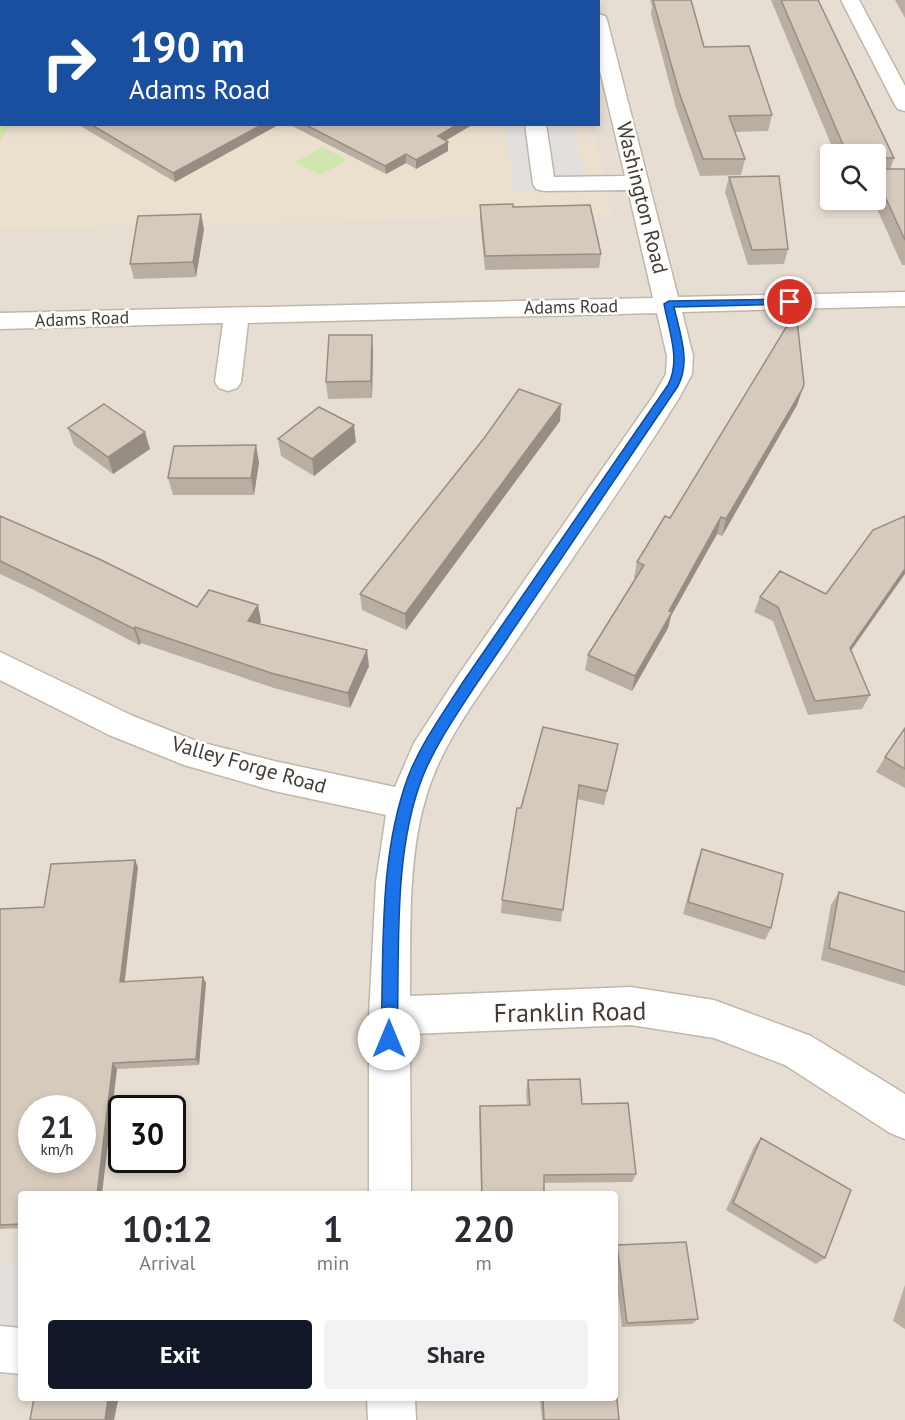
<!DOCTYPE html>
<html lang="en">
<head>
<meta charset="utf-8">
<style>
	:root { --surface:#fff; --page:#f2f2f3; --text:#2b2b33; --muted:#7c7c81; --accent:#111827 }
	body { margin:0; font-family:"PT Sans",sans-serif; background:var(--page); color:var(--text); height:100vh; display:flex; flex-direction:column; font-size:22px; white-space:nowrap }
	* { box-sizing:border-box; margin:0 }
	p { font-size:20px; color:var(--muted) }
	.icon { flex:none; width:33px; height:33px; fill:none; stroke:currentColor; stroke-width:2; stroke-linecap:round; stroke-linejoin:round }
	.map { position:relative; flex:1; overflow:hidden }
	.sheet { position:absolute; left:18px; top:1191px; width:600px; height:210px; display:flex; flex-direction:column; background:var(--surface); border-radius:6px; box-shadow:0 3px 9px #0003 }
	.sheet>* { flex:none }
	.hud { position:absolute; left:0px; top:0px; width:600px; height:126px; box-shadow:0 3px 9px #0003; background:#1a4fa0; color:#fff; overflow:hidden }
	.tools { position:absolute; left:820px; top:144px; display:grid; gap:12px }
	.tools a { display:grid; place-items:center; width:66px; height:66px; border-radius:6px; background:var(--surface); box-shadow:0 3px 9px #0003; font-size:30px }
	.speed { position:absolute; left:18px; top:1095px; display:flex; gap:12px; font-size:30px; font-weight:700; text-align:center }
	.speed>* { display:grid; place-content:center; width:78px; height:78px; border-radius:50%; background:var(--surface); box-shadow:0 3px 9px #0003; line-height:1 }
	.speed small { font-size:15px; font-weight:400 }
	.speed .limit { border:3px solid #111; border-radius:9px; background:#fff; color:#111 }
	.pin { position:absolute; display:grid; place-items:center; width:51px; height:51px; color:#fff; margin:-26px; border:3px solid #fff; border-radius:50%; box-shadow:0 2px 6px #0007 }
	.me { position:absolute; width:66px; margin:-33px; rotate:0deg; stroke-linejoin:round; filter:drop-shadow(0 0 4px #0008) }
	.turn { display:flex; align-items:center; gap:21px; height:126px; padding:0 30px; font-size:27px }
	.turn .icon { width:78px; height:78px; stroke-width:2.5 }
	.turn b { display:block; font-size:42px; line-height:51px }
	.eta { display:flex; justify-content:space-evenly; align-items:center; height:102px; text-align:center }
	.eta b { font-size:36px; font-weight:600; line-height:42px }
	.action { display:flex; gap:12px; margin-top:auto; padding:12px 30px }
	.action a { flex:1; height:69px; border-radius:6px; background:var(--accent); color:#fff; font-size:24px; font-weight:600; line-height:69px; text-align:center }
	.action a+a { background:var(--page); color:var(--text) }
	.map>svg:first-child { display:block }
	.residential { fill:#e6ded2; fill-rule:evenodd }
	.education { fill:#ebe0ce }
	.green { fill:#d0e6ac }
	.parking { fill:#e2dfdc }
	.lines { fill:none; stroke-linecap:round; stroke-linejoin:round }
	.minor-casing { stroke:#c0b6aa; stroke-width:3 }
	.minor { fill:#fff; fill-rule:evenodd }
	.wall { fill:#b8aea2 }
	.shaded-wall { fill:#968d84 }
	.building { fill:#d6cabc; stroke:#968d84; stroke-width:1.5; fill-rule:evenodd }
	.route { fill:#1a73e8; stroke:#114b97; stroke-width:1.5 }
	.labels { text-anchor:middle; stroke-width:5; stroke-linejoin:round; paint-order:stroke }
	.far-street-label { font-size:18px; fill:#443c34; stroke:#fff }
	.street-label { font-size:21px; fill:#443c34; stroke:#fff }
	.near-street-label { font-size:26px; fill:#443c34; stroke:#fff }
</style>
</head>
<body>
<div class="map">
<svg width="905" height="1420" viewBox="0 0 905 1420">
	<rect width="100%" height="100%" fill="#f2ece4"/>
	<!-- residential -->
	<path class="residential" d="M0,0H905V1420H0ZM2,2H598V124H2ZM831,154H876V200H831ZM32,1108H82V1160H32ZM122,1108H172V1160H122ZM21,1194H615V1398H21Z"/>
	<!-- education -->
	<path class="education" d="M0,0H566L2,2V124L592,125L612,215L0,229Z"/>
	<!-- green -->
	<path class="green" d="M0,0H115L2,2V124L8,125L0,143Z
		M322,147L347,160L320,175L296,162Z"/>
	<!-- parking -->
	<path class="parking" d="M505,125H574L587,191L514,192Z
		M0,1264H21V1378L0,1377Z"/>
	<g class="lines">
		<defs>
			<path id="minor" d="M374,0H395L396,2H375Z
				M517,0H535L536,2H518Z
				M841,0H859L905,86V111L898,109L895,105Z
				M598,14L605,16L607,20L678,297L905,292V306L682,312L693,356L692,374L679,398C626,483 568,564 512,647C480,694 442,742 426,797C407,860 411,930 410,996L631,987L714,1000L811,1036L905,1094V1139L890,1133L785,1065L714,1038L631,1025L410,1034L411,1194H369V1016L376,882L386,815L274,791L184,765L109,735L0,680V652L133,716L196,741L274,761L395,787L414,743L457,677L654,395L666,374L667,356L657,313L248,323L241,382L237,388L228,391L219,388L215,382L223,323L0,329V313L653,298L628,190L544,191L536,189L533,184L525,124H546L554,177L625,176L598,62Z
				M0,1326L21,1328V1374L0,1372Z
				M367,1398H415L416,1420H368Z"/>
		</defs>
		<!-- minor casing -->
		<use href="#minor" class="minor-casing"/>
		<!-- minor -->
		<use href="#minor" class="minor"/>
	</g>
	<!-- wall -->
	<path class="wall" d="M650,0H691L704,47L772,115L768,131L735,132L745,159L741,175L700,176L676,108L651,14L652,6Z
		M771,0H818L894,158L890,169H905V265H902L873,200H876V154H835Z
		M895,0H905V18Z
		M77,124H280L175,182Z
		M288,124H472V125L445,141L448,142V151L416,169L406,163L386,174Z
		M729,177L788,249L784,264L748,265L725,192Z
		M480,205L513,207L601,254L599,268L485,270L480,219Z
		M204,229L196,277L134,279L130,264Z
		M373,352L372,398L328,399L326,382Z
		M804,384L797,405L722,536L717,534L671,616L668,628L632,691L585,670L588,655L635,579L634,578L637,562L670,518Z
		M561,404L560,421L406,630L362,610L360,594Z
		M68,428L150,449L113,474L74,445Z
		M278,439L356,442L314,476L281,456Z
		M259,462L254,495H173L168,478Z
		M0,516L197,607L261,621L260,624L369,666L350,708L274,688L141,643L139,645L34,590L0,574Z
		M780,571L851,651L870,695L862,709L808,715L773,621L754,612L760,597Z
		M905,728V788L876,772L885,757Z
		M618,744L604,805L577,799L561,922L501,913L502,900L521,808Z
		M702,849L771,928L765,940L683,914L697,862Z
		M138,867L124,982L206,983L199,1065L117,1069L21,1194V1228L0,1229V909L44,907Z
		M839,892L905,912V986L821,960L831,905Z
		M528,1080L582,1104L636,1174L632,1182L544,1183V1194H481L479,1115L480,1106L527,1105L526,1090Z
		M761,1138L825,1258L816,1264L726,1210L754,1147Z
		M617,1245L698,1319L692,1324L622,1327L615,1266V1249Z
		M905,1285V1329L893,1321Z
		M540,1398H615L619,1420H542Z"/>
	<!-- shaded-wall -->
	<path class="shaded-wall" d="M263,124H280L175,182L173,173Z
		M458,124L472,125L438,145V136Z
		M448,142V151L416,169V160Z
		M406,154V163L386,174L385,166Z
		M201,214L204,229L196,277L193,262Z
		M372,335L373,352L372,398L371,381Z
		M803,388L797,405L722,536L726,519Z
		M561,404L560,421L406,630L405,614Z
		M354,425L356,442L314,476L312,459Z
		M145,432L150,449L113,474L108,457Z
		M256,445L259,462L254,495L251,478Z
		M721,517L717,534L671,616L668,628L632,691L635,676L669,611Z
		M905,569V574L843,662L850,648Z
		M258,605L261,621L252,636L248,621Z
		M135,627L141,643L139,645L134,629Z
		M367,650L369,666L350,708L348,693Z
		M135,860L138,867L124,988L120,982Z
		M203,977L206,983L199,1065L196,1059Z
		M113,1063L117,1069L102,1194H97Z
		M108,1398L118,1401L114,1420H105Z"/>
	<!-- building -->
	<path class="building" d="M200,0H230L233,2H197Z
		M653,0H691L704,47L749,46L772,115L729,116L745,159H703L679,92Z
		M781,0H818L894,158H876V154H847Z
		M90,124H263L173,173Z
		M304,124H458L438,136L448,142L416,160L406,154L385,166Z
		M876,169H905V240L876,177Z
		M779,176L788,249L752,250L729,177Z
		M513,204V207L590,205L601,254L485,256L480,205Z
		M201,214L193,262L130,264L138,216Z
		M796,311L804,384L803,388L726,519L721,517L669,611L672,612L635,676L588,655L644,565L637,562L665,516L670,518Z
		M329,335H372L371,381L326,382Z
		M519,389L561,404L405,614L360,594L485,437Z
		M104,404L145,432L108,457L68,428Z
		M319,407L354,425L312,459L278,439Z
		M256,445L251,478H168L174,446Z
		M0,516L99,559L197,607L209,590L258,605L248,621L367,650L348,693L271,673L135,627L134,629L27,574L0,561Z
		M905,516V569L850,648L870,695L815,701L778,607L760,597L780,571L826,594L873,530Z
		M543,727L618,744L607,791L579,785L563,910L502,900L517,808H521Z
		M905,728V769L885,757Z
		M702,849L783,874L771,928L688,902Z
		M135,860L120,982L203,977L196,1059L113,1063L97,1194H21V1224L0,1225V909L44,907L51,864ZM32,1108H82V1160H32Z
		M839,892L905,912V972L829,948Z
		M580,1079L582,1104L628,1103L636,1174L544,1175V1194H482L480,1106L530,1105L528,1080Z
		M761,1138L851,1190L825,1258L733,1203Z
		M686,1242L698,1319L627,1323L617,1245Z
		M615,1379L619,1420H544L543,1398H615Z
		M34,1398H108L105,1420H30Z"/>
	<!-- route -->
	<path class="route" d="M790,299L794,300V304L674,307C680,334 691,361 678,386L473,689C455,717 435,746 423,776C392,853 400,957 397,1039L395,1044L389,1047L383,1044L381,1039C384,953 378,858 408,777C421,743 444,712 463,682L668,385C681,360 669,331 664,304L669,301Z"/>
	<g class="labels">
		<!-- far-street labels -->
		<g class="far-street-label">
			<text transform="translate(571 307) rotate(-1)" y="6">Adams Road</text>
			<text transform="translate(82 319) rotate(-2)" y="6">Adams Road</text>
		</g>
		<!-- street labels -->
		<g class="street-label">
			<text transform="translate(642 198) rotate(76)" y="7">Washington Road</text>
			<text transform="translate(249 765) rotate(16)" y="7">Valley Forge Road</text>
		</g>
		<!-- near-street labels -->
		<g class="near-street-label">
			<text transform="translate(570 1012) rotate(-1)" y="9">Franklin Road</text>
		</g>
	</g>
</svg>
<div class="tools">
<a><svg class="icon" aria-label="search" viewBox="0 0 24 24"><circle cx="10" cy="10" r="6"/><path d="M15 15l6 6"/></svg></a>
</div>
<div class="speed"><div>21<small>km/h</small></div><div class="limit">30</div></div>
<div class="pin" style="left:790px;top:302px;background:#d93025"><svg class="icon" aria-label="arrive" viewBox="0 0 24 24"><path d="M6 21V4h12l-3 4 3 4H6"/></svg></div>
<svg class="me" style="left:389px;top:1039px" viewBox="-20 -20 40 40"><circle r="19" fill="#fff"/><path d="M0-13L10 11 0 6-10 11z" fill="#1a73e8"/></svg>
<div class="hud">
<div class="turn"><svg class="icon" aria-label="right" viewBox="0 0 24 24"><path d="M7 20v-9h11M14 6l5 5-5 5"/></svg><div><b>190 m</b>Adams Road</div></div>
</div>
<section class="sheet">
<div class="eta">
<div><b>10:12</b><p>Arrival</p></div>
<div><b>1</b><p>min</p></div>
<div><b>220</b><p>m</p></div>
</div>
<div class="action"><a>Exit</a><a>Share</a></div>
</section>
</div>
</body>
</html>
